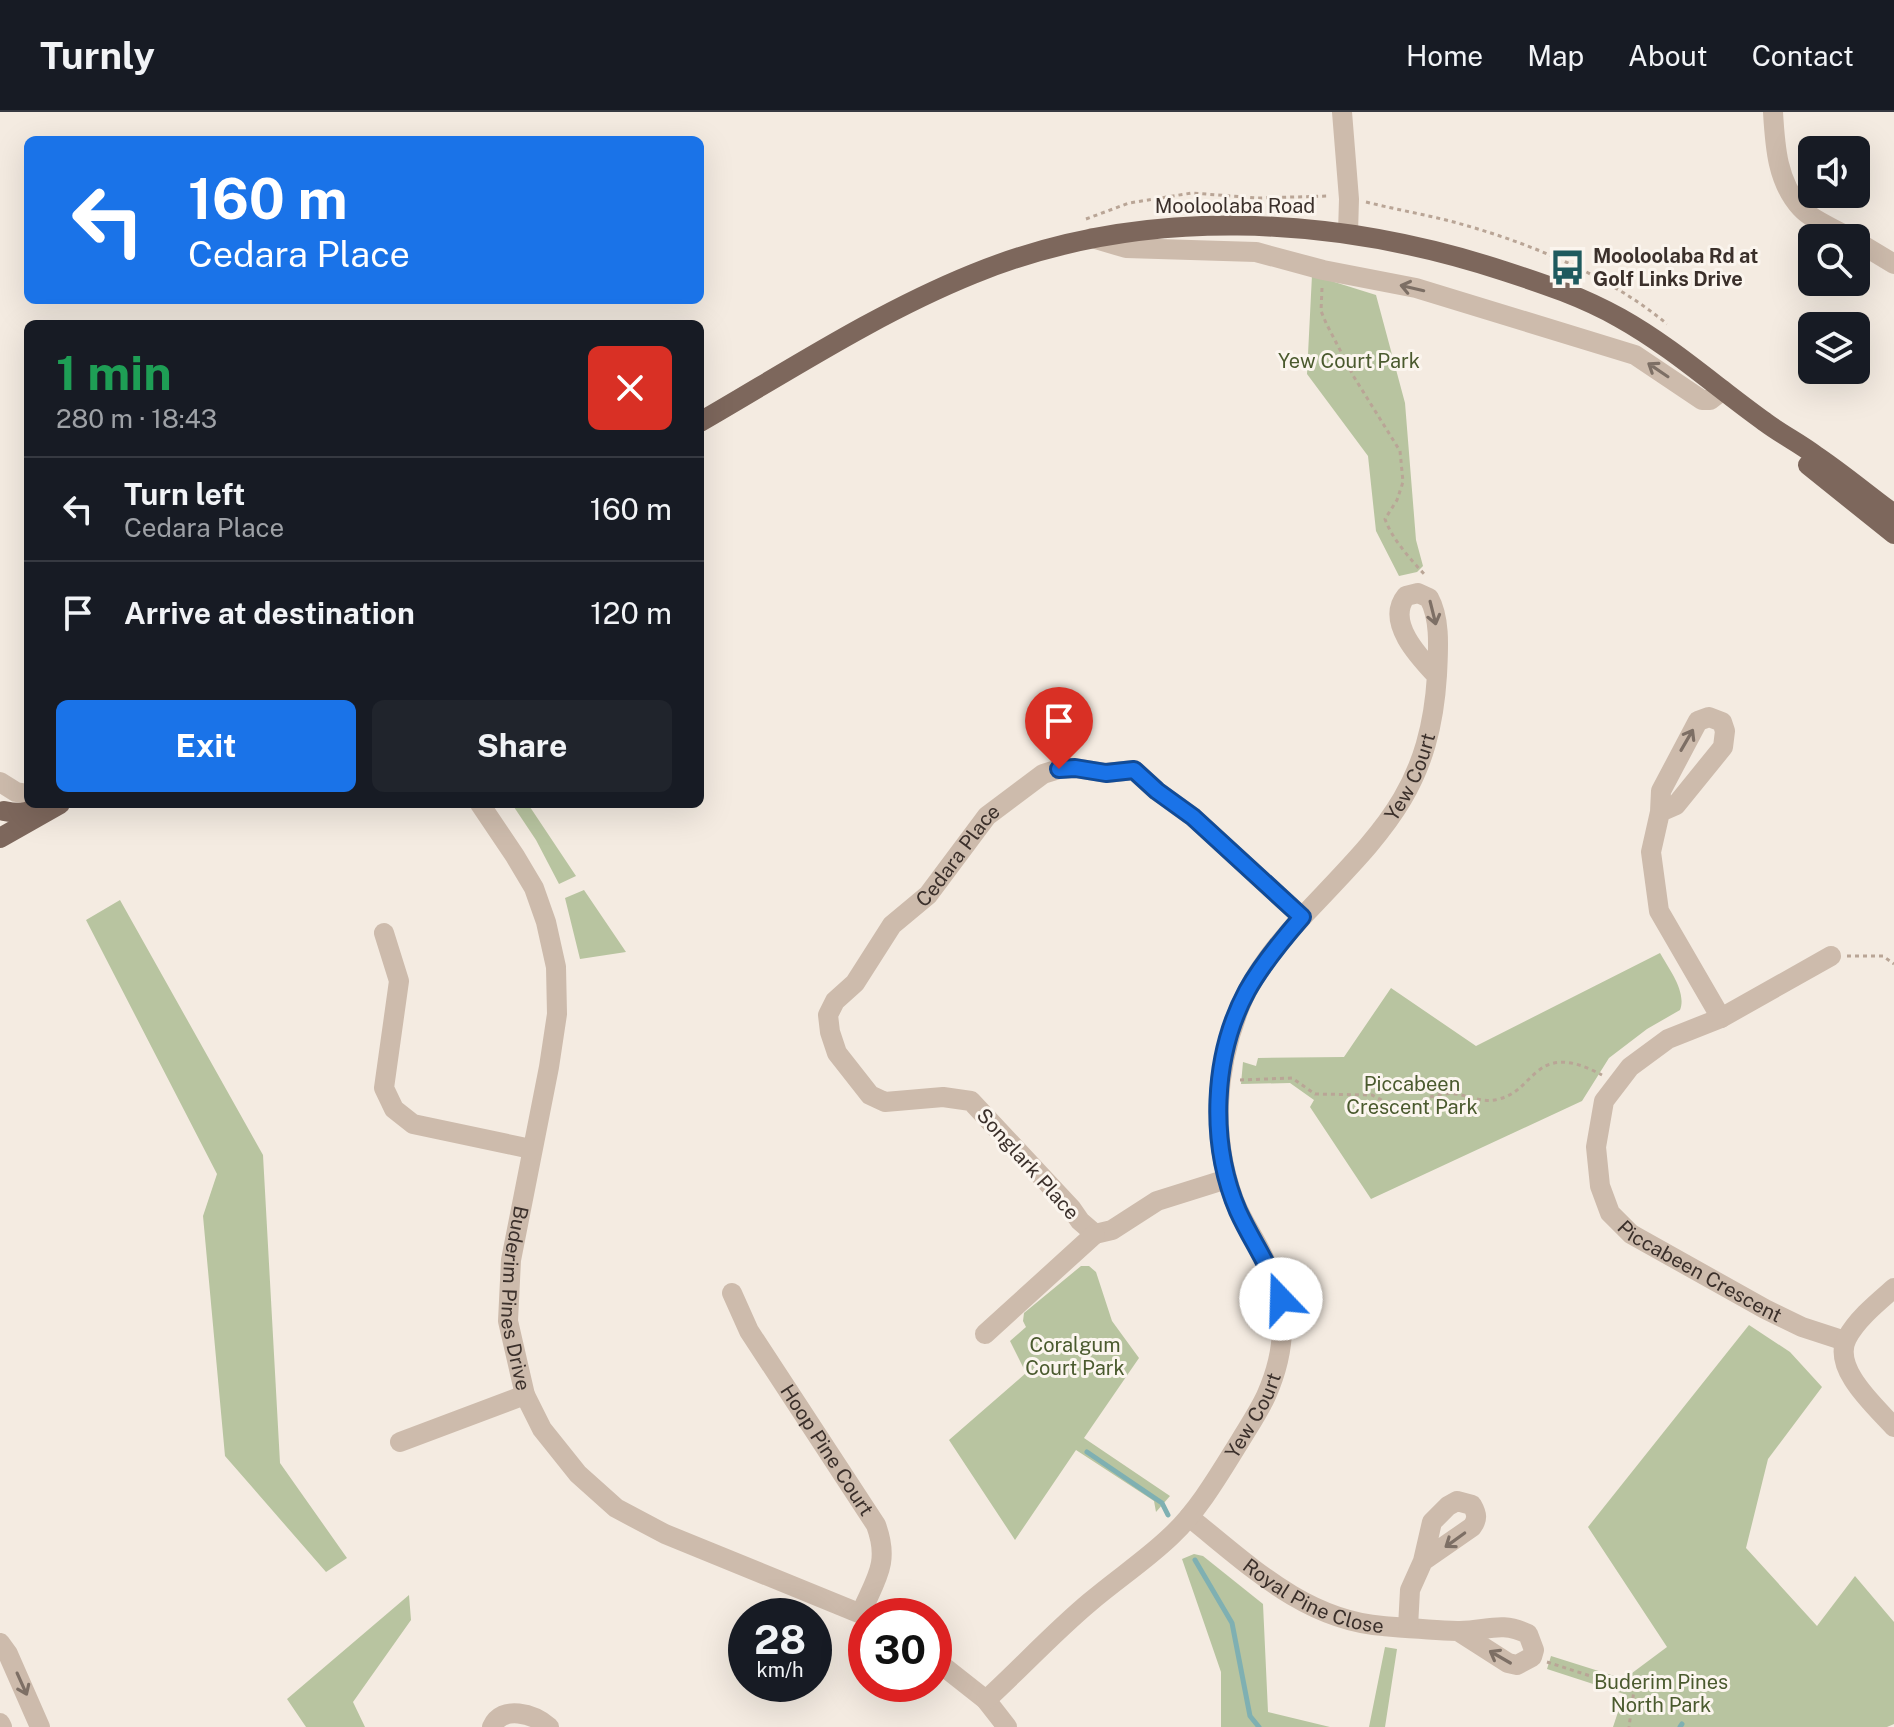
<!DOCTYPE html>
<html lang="en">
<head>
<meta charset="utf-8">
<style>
	:root { --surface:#171b24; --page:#20242c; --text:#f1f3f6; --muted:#9ea1a6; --line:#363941; --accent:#1a73e8 }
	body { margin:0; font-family:"Public Sans",sans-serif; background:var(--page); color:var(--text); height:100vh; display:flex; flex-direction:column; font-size:30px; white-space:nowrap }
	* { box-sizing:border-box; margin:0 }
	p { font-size:26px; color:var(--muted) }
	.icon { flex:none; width:44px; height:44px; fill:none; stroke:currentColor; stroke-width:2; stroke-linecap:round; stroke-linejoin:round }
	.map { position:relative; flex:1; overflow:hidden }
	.drawer { position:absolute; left:24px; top:208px; width:680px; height:488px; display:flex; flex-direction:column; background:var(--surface); border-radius:12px; box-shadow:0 8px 32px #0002 }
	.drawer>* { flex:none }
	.guide { position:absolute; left:24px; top:24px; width:680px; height:168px; border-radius:12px; box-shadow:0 8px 32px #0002; background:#1a73e8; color:#fff; overflow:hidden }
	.fabs { position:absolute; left:1798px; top:24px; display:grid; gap:16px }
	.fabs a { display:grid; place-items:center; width:72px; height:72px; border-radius:12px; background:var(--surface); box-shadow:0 8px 32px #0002; font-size:40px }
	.speed { position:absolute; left:728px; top:1486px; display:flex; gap:16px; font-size:40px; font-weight:700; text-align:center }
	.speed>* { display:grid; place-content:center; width:104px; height:104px; border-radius:50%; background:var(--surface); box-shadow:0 8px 32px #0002; line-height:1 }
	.speed small { font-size:20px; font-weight:400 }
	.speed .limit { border:12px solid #d22; background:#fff; color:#111 }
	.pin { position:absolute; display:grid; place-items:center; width:68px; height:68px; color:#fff; margin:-82px -34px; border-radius:50% 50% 50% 0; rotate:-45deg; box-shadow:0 0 8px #0007 }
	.pin .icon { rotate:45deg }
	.me { position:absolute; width:88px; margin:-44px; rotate:339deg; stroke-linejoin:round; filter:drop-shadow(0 0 6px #0008) }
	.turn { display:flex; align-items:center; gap:28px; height:168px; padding:0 32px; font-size:36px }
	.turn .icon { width:104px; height:104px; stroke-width:2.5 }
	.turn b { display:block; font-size:56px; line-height:68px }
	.round { display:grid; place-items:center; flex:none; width:84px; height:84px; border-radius:12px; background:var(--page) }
	.head { display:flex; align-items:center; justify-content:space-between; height:136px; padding:0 32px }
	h1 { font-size:48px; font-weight:700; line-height:60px; color:#1e9e55 }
	.action { display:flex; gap:16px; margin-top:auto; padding:16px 32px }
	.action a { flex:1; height:92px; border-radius:12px; background:var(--accent); color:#fff; font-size:32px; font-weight:700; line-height:92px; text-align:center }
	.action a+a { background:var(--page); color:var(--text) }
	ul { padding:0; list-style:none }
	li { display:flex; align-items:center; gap:24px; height:104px; padding:0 32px; border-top:2px solid var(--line) }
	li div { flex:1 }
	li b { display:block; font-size:30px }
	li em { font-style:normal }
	header { display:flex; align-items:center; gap:48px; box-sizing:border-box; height:112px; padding:0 40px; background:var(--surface); border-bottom:2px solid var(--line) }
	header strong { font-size:38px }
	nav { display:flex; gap:44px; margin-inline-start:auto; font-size:28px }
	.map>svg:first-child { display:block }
	.green { fill:#b8c4a0 }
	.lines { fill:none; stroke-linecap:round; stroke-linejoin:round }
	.stream { stroke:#7fb0b2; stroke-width:5 }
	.path { stroke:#b9a596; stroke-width:3; stroke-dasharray:4 4; stroke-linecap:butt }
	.minor { stroke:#cdbbac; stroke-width:20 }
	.major { stroke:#7d675c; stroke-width:20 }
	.oneway { stroke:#7d6f65 }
	.route-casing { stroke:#114b97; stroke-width:20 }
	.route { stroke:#1a73e8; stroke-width:14 }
	.labels { text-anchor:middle; stroke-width:6; stroke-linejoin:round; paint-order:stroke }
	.street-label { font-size:20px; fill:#3b302b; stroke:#fbf5ee }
	.poi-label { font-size:20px; font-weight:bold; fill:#3b302b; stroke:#fbf5ee; text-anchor:start }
	.park-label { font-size:20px; fill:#4a5a2e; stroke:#fbf5ee }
</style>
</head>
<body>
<header>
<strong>Turnly</strong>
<nav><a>Home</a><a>Map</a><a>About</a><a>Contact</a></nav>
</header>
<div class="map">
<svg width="1894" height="1615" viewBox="0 0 1894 1615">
	<rect width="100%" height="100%" fill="#f4ebe1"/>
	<!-- green -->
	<path class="green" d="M1312,163L1376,183L1405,291L1416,428L1423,454L1417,460L1399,464L1376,419L1368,344L1307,262Z
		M512,692H528L576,764L559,772L536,728Z
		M584,778L626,840L580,847L565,786Z
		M120,788L263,1043L280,1351L347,1446L326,1460L225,1344L203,1104L217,1062L86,808Z
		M1660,841C1669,857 1687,880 1680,898L1647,917L1609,946L1582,989L1371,1087L1310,995L1314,988L1290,971L1241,972L1243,950L1256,954L1258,946L1344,945L1391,876L1476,934Z
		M1081,1154H1089L1096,1160L1112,1209L1139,1246L1084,1326L1170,1384L1156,1400L1154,1389L1076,1338L1015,1428L949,1328L1026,1261L1010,1229L1026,1215L1023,1209L1024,1201Z
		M1749,1213L1790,1240L1822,1275L1768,1347L1746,1436L1817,1514L1855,1464L1894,1510V1612L1887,1615H1613L1624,1582L1547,1557L1551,1544L1624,1567L1667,1535L1588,1415Z
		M1194,1442L1203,1444L1263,1492L1268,1600L1330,1615H1221V1560L1182,1447Z
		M409,1483L411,1508L353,1590L365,1615H306L287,1587Z
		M1385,1535L1397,1537L1385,1615H1369Z"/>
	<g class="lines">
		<!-- stream -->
		<path class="stream" d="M1087,1340L1162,1391L1168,1403
			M1195,1448L1232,1511L1250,1604L1259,1615
			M1680,1615L1682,1612"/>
		<!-- path -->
		<path class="path" d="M1366,90C1394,97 1422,102 1450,109C1525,129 1607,162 1667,212
			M1086,107L1129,91L1192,81L1258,86L1330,84
			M1322,176L1321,199L1326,211L1354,265L1400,339L1403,370L1397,388L1385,407C1392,427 1411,448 1426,464
			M1847,844H1883L1894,852
			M1240,968L1292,966L1315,982L1372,983L1397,996C1414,994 1428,983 1445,982C1464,979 1479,993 1499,987C1518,982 1524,970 1538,959C1558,942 1583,953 1602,963
			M1547,1550L1634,1578L1629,1615"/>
		<!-- minor -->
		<g class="minor">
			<path d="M1342,0L1349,87L1348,121"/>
			<path d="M1773,0C1775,34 1777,70 1801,96C1813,109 1836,117 1850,126"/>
			<path d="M1092,126L1126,136L1256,140L1323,158L1416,176L1635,243L1702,288H1710L1723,278"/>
			<path d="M1856,129L1894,152"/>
			<path d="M0,670L16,680L28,682"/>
			<path id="s1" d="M480,692L515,744L534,776L546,810L556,855L557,902L549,955L511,1148L508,1209L525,1283L542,1317L578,1362L616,1396L665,1422L866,1504"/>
			<path d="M1660,700L1676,693L1723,635L1725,619L1722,610L1709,605L1698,609L1661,679L1660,700L1651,740L1659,799L1721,906"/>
			<path d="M384,821L399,869L384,976L394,997L413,1012L531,1037"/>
			<path id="s2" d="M1831,844L1721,906L1668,927L1630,955L1604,989L1596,1035L1600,1074L1610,1101L1631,1122L1765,1197L1802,1215L1845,1229"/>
			<path id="s3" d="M1227,1067L1157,1089L1112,1118L1095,1122L1080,1109L1071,1096L971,989L943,985L885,990L870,983L837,941L830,920L828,903L835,889L855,871L892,813L928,783L987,704L1043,662L1059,657L1075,656L1106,661L1134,658L1157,679L1193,705L1302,805"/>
			<path d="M1894,1176C1878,1190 1857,1207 1847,1226C1831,1256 1876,1295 1894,1315"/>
			<path id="s4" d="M732,1181L749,1219L876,1413C890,1451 876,1466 861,1501"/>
			<path d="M985,1222L1095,1122"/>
			<path d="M400,1330L525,1283"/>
			<path id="s5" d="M1189,1405C1248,1452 1304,1508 1383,1514C1408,1516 1432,1518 1457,1519C1485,1520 1500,1508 1528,1522L1534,1538L1532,1545L1517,1553L1508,1551L1458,1519"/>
			<path d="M1408,1515L1410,1478L1423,1449L1432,1410L1448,1394L1457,1389L1472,1393C1477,1402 1478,1407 1472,1415L1423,1449"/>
			<path d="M0,1531L8,1542L40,1615"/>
			<path d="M934,1547L986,1588L1007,1615"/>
			<path id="s6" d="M986,1588C1021,1556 1054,1520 1090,1490C1117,1467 1146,1448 1171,1424C1199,1398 1220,1361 1240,1329C1249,1314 1259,1299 1266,1284C1289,1232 1287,1190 1261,1140C1252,1122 1241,1107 1234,1088C1211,1026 1215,959 1239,897C1253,861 1280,829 1306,801C1381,721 1430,679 1437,563C1438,539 1441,508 1429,486L1418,481L1406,484C1385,510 1420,546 1437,564"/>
			<path d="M0,1611L2,1615"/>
			<path d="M492,1615C502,1592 534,1602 549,1615"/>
		</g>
		<!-- major -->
		<path class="major" d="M700,310C790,258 877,201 973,162C1142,93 1333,103 1504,159C1544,172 1583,185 1620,206C1672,235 1716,275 1765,310C1781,322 1799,331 1815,343C1842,361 1868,383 1894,402
			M1808,353L1894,422
			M4,699C18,702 26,702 39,694
			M0,726L60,692"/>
	</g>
	<!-- one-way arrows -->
	<defs><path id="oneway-shaft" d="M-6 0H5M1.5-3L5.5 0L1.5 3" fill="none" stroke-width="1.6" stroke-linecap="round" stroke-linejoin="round" transform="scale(2)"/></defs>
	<g class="oneway">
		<use href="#oneway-shaft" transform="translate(1412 176) rotate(-167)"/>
		<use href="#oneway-shaft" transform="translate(1658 258) rotate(-146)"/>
		<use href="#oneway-shaft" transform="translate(1433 501) rotate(76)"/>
		<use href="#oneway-shaft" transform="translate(1687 628) rotate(-60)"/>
		<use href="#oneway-shaft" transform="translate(1455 1428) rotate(144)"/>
		<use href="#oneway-shaft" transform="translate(1500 1545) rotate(-150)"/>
		<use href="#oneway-shaft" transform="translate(22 1572) rotate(66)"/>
	</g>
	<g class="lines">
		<defs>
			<path id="route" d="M1059,657L1075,656L1106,661L1134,658L1157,679L1193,705L1302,805C1282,828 1262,852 1247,879C1212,944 1209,1031 1238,1099C1252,1130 1270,1153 1281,1187"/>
		</defs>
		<!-- route casing -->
		<use href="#route" class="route-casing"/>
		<!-- route -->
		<use href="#route" class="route"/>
	</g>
	<!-- icons -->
	<defs>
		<symbol id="bus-bare" viewBox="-9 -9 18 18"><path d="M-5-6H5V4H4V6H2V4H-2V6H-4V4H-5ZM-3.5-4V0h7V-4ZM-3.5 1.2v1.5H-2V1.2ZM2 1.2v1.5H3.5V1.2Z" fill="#1f5a5e" stroke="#fbf5ee" stroke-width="2.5" paint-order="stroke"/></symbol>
	</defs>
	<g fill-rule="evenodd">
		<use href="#bus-bare" x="1542" y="130" width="51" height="51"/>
	</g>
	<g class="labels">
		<!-- street labels -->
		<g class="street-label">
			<text x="1235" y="101">Mooloolaba Road</text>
			<text dy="7" stroke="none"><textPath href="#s6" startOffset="1112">Yew Court</textPath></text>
			<text dy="7" stroke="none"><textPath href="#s3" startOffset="730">Cedara Place</textPath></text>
			<text transform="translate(1028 1052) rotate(48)" y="7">Songlark Place</text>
			<text dy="7" stroke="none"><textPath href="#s2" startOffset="496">Piccabeen Crescent</textPath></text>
			<text dy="7" stroke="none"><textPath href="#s1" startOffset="518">Buderim Pines Drive</textPath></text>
			<text dy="7" stroke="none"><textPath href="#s6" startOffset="394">Yew Court</textPath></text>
			<text dy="7" stroke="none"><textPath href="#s4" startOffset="184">Hoop Pine Court</textPath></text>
			<text dy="7" stroke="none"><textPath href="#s5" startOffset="150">Royal Pine Close</textPath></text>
		</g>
		<!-- poi labels -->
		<g class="poi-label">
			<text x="1593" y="151">Mooloolaba Rd at<tspan x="1593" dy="23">Golf Links Drive</tspan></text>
		</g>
		<!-- park labels -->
		<g class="park-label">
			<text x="1349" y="256">Yew Court Park</text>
			<text x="1412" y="979">Piccabeen<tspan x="1412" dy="23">Crescent Park</tspan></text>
			<text x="1075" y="1240">Coralgum<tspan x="1075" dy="23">Court Park</tspan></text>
			<text x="1661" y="1577">Buderim Pines<tspan x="1661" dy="23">North Park</tspan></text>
		</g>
	</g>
</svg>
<div class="fabs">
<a><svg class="icon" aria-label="sound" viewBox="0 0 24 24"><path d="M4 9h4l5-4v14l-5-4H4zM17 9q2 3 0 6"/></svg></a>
<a><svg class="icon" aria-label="search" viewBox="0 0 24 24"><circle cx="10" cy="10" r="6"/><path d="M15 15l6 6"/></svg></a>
<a><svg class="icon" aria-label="layers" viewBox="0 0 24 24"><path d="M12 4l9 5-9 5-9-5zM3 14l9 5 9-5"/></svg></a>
</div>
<div class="speed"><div>28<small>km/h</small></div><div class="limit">30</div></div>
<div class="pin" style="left:1059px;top:657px;background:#d93025"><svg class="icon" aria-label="arrive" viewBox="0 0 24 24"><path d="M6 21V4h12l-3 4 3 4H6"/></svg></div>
<svg class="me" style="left:1281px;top:1187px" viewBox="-20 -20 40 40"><circle r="19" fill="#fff"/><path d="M0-13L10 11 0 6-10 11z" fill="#1a73e8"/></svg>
<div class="guide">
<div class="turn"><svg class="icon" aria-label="left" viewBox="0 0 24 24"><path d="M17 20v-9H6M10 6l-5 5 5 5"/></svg><div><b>160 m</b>Cedara Place</div></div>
</div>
<section class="drawer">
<div class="head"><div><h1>1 min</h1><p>280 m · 18:43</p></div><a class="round" style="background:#d93025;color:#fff"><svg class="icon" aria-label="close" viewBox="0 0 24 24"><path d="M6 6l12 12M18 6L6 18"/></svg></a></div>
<ul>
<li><svg class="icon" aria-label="left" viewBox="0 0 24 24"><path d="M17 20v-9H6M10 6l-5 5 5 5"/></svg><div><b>Turn left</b><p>Cedara Place</p></div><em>160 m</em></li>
<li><svg class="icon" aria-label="arrive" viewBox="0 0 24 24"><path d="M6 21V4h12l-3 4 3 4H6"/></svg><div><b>Arrive at destination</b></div><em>120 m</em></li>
</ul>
<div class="action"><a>Exit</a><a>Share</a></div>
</section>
</div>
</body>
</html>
